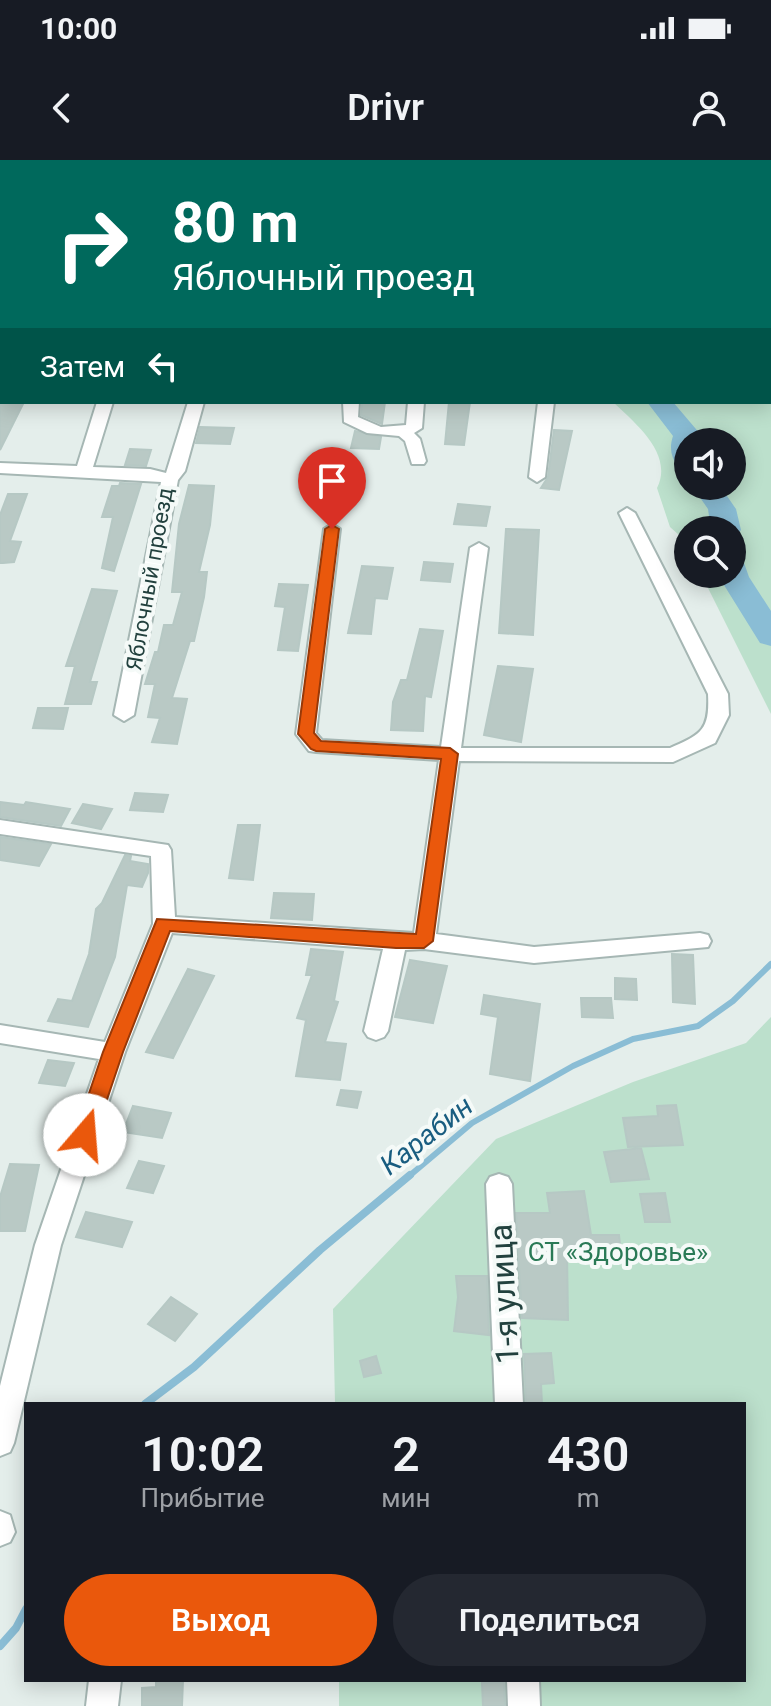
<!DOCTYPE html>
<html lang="ru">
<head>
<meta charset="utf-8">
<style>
	:root { --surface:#171b24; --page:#242831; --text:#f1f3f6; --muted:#9ea1a6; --accent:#ea580c }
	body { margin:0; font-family:Roboto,sans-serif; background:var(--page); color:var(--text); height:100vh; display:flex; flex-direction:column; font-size:30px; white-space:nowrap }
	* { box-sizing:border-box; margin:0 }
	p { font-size:26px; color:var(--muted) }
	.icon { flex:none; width:44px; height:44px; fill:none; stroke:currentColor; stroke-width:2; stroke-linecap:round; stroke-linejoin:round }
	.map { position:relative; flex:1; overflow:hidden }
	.drawer { position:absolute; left:24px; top:1242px; width:722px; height:280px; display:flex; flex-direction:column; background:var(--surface); border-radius:0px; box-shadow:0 4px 20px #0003 }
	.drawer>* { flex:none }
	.banner { position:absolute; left:0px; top:0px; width:772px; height:244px; box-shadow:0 4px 20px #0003; background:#00695c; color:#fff; overflow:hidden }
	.controls { position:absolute; left:674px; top:268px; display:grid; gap:16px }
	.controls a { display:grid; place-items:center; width:72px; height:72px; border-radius:50%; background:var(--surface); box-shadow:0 4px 20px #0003; font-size:40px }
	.pin { position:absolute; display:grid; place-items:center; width:68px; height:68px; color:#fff; margin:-82px -34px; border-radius:50% 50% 50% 0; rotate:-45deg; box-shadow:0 0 8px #0007 }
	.pin .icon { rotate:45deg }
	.me { position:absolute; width:88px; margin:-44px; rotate:18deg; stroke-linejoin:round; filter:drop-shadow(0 0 6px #0008) }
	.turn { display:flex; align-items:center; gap:28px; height:168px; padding:0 40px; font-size:36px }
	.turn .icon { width:104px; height:104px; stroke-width:2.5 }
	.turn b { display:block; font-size:56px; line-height:68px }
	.then { display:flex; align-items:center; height:76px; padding:0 40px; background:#0003; gap:16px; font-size:30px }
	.eta { display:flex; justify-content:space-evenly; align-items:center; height:136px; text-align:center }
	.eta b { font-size:48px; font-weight:600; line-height:56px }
	.cta { display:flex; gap:16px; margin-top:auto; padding:16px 40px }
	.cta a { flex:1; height:92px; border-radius:48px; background:var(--accent); color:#fff; font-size:32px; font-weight:600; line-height:92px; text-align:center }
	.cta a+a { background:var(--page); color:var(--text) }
	.status { display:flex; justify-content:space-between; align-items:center; height:56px; padding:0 40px; background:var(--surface); direction:ltr }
	.status svg { height:22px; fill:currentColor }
	header { display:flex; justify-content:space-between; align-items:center; height:104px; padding:0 40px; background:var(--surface); font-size:36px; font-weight:600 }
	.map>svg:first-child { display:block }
	.green { fill:#bce0cc; fill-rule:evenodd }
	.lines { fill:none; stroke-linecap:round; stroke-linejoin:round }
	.stream-far1 { stroke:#8abdd5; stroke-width:6 }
	.stream { stroke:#8abdd5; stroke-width:8 }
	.river { fill:#8abdd5; fill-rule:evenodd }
	.building { fill:#b9c9c5; stroke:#b6c8c4; stroke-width:2 }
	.minor-casing { stroke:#a6b7b4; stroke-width:4 }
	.minor { fill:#fff; fill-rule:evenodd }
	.route { fill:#ea580c; stroke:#983908; stroke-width:2 }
	.labels { text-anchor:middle; stroke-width:8; stroke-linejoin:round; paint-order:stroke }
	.far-street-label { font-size:22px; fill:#22413e; stroke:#f5faf8 }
	.park-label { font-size:26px; fill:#2a7a56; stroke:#f5faf8 }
	.water-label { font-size:28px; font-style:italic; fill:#195d80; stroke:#f5faf8 }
	.near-street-label { font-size:32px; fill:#22413e; stroke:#f5faf8 }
</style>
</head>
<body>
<div class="status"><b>10:00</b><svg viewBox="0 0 49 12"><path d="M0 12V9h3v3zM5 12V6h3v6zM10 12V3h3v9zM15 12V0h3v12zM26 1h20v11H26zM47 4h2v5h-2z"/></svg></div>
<header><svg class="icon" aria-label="back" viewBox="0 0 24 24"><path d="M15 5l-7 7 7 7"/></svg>Drivr<svg class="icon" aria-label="person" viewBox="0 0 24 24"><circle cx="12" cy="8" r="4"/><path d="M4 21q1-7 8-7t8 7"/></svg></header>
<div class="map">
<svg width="771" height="1546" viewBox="0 0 771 1546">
	<rect width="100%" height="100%" fill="#e4eeeb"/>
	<!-- green -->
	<path class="green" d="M771,4V554L701,414H732V370H688V383L670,367L657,328C674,294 636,264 613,242H770ZM732,282V326H688V282Z
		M771,857V1546H339V1520H744V1244H335L333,1149L496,979L633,922L746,883Z"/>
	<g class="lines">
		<!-- stream-far1 -->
		<path class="stream-far1" d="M408,1017L472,963L573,906L633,879L698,866L733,841L771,804"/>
		<!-- stream -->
		<path class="stream" d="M145,1244L194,1207L320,1090L410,1015
			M0,1486L16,1468L26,1449"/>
		<!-- river -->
		<path class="river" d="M584,0H616L618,2H586Z
			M647,242H673L701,275L698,282H688V309L678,307C671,297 669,288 673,276Z
			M692,326H720L736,349L741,370L736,376L732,377V370H711L708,349Z
			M732,397L743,400L749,417L771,451V486L760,483L719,417L718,414H732Z"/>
	</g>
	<!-- building -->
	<path class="building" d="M0,242H24L0,290Z
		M362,242H385L382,264L361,255Z
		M449,242H470L464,285L445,284Z
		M200,267L234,268L230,284L196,283Z
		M554,270L572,271L559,330L541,328L548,317Z
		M355,271L381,277L379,289L351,288Z
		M130,289L151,290L146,306L125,305Z
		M120,323L141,324L114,411L102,408L113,357H102L112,326H119Z
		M189,325L214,326L210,365L199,412H207L204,437L194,481H190L172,538L187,539L177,584L152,582L160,558L148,557L155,524H145L155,492H158L164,465H173L182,432H172L179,364Z
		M8,334H27L10,381L21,382L14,402L3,403H0V355Z
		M458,344L490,347L486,366L454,364Z
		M506,369L539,370L533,475L499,473Z
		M424,402L453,404L450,422L421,420Z
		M362,406L393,408L387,439L375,438L371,474L348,473Z
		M279,424L308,425L298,491L278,490L285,447L275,446Z
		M92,429L117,431L90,522H97L91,544H65L75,506H66Z
		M420,469L443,471L431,537L425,536L423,571L391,570L393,542L401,520H407Z
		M498,506L533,509L521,582L484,575Z
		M38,548H68L63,569L33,568Z
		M135,633L168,635L163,652L130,650Z
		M0,642L24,645L26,642L70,649L61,666L0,657Z
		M83,644L112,649L101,669L72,663Z
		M238,665H260L253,720L229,718Z
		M0,677L51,684L39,706L0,700Z
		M125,695L131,696L130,701L148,704V713L142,727L127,725L115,797L88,867L48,861L58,839L72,841L89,794L96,749L102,743Z
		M274,733L314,734L312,760L271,758Z
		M311,789L343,792L334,841L338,842L325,882L346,884L340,920L296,916L306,860L297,858L312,815H306Z
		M672,794L693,795L695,844L673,842Z
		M410,800L447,806L433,863L395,857Z
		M188,809L214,816L173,898L146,892Z
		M615,818L636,819L637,840L615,839Z
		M484,835L540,844L530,921L490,914L498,857L481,854Z
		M581,838H611L613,858L582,857Z
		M48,900L74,903L65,926L39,923Z
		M341,930L361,932L357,948L337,945Z
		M676,945L683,985L628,987L623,958L658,956L657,946Z
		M133,946L171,953L162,978L123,972Z
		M641,988L649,1019L611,1022L604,992Z
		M139,1001L164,1006L153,1033L127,1028Z
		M10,1004L39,1005L25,1071H0V1037Z
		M584,1031L591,1075H619L621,1093H567L568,1160L522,1158L516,1053H550L547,1033Z
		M665,1033L670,1062H645L640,1034Z
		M86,1052L132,1062L122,1087L76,1077Z
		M456,1116H487L489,1175L454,1171L458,1137Z
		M171,1137L197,1154L175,1181L148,1164Z
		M551,1193L554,1223L541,1224L542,1244H526L524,1194Z
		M376,1196L381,1213L364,1217L360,1201Z
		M156,1520H183L182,1546H142V1528L156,1527Z
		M504,1522L505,1546H483L482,1523Z"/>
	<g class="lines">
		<defs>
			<path id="minor" d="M652,0H679L680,2H653Z
				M0,159H2V167H0Z
				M97,242H113L93,307L150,309L166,313L188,242H204L185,311L178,320L134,555L124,561L114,555L161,322L0,313V303L77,306Z
				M343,242H359L358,257L381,267L406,265L408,242H424L422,268L414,273L420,279L426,301L424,304H412L405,281L399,276L367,273L344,262Z
				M538,242H554L545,317L537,322L529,317Z
				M627,348L635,353L728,534L729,555L715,583L673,602L459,601L436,774L534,787L700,773L708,775L711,781L708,787L534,803L424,789L405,790L388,871L384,877L376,880L368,877L364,871L383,789L172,773L125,892L61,1085L14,1283L10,1292L0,1296V1226L35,1085L99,899L0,883V865L105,882L153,764L151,696L0,674V660L168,685L171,690L175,757L414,773L439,600L316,592L309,591L296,574L324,369L332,364L340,369L316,573L322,580L441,587L470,388L479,383L488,388L461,588H670C701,574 710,571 708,534L619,353Z
				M499,1014L508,1017L512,1024L523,1244H495L486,1024L490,1017Z
				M0,1351L10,1355L15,1372L10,1382L0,1386Z
				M89,1520H121L118,1546H86Z
				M507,1520H539L540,1546H508Z"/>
		</defs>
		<!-- minor casing -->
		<use href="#minor" class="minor-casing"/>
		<!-- minor -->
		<use href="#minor" class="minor"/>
	</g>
	<!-- route -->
	<path class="route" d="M332,365L339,369L314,573L321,581L450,588L458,594L433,781L424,788H396L170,771L123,892L95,975L92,980L85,983L78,980L75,975L103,892L157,759L416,774L441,599L316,591L311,589L298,574L325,369Z"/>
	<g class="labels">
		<!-- far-street labels -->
		<g class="far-street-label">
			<text transform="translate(149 419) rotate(-80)" y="8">Яблочный проезд</text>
		</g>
		<!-- park labels -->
		<g class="park-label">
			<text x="618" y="1101">СТ «Здоровье»</text>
		</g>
		<!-- water labels -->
		<g class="water-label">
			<text transform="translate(426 975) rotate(-38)" y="10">Карабин</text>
		</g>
		<!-- near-street labels -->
		<g class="near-street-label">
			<text transform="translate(504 1134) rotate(-93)" y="11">1-я улица</text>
		</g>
	</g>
</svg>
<div class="controls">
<a><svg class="icon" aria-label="sound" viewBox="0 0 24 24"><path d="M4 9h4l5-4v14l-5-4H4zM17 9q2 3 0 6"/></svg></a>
<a><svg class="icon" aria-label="search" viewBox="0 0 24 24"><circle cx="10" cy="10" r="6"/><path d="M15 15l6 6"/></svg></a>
</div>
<div class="pin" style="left:332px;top:369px;background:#d93025"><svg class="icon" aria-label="arrive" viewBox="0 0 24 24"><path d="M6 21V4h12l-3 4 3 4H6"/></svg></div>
<svg class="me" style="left:85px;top:975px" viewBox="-20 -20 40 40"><circle r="19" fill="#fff"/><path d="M0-13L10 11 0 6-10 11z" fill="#ea580c"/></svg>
<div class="banner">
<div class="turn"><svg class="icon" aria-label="right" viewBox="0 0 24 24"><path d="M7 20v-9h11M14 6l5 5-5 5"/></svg><div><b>80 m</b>Яблочный проезд</div></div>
<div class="then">Затем<svg class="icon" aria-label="left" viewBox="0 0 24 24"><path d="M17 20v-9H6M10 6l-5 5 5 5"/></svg></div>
</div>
<section class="drawer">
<div class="eta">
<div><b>10:02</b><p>Прибытие</p></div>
<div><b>2</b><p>мин</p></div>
<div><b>430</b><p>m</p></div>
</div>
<div class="cta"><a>Выход</a><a>Поделиться</a></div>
</section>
</div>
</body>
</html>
